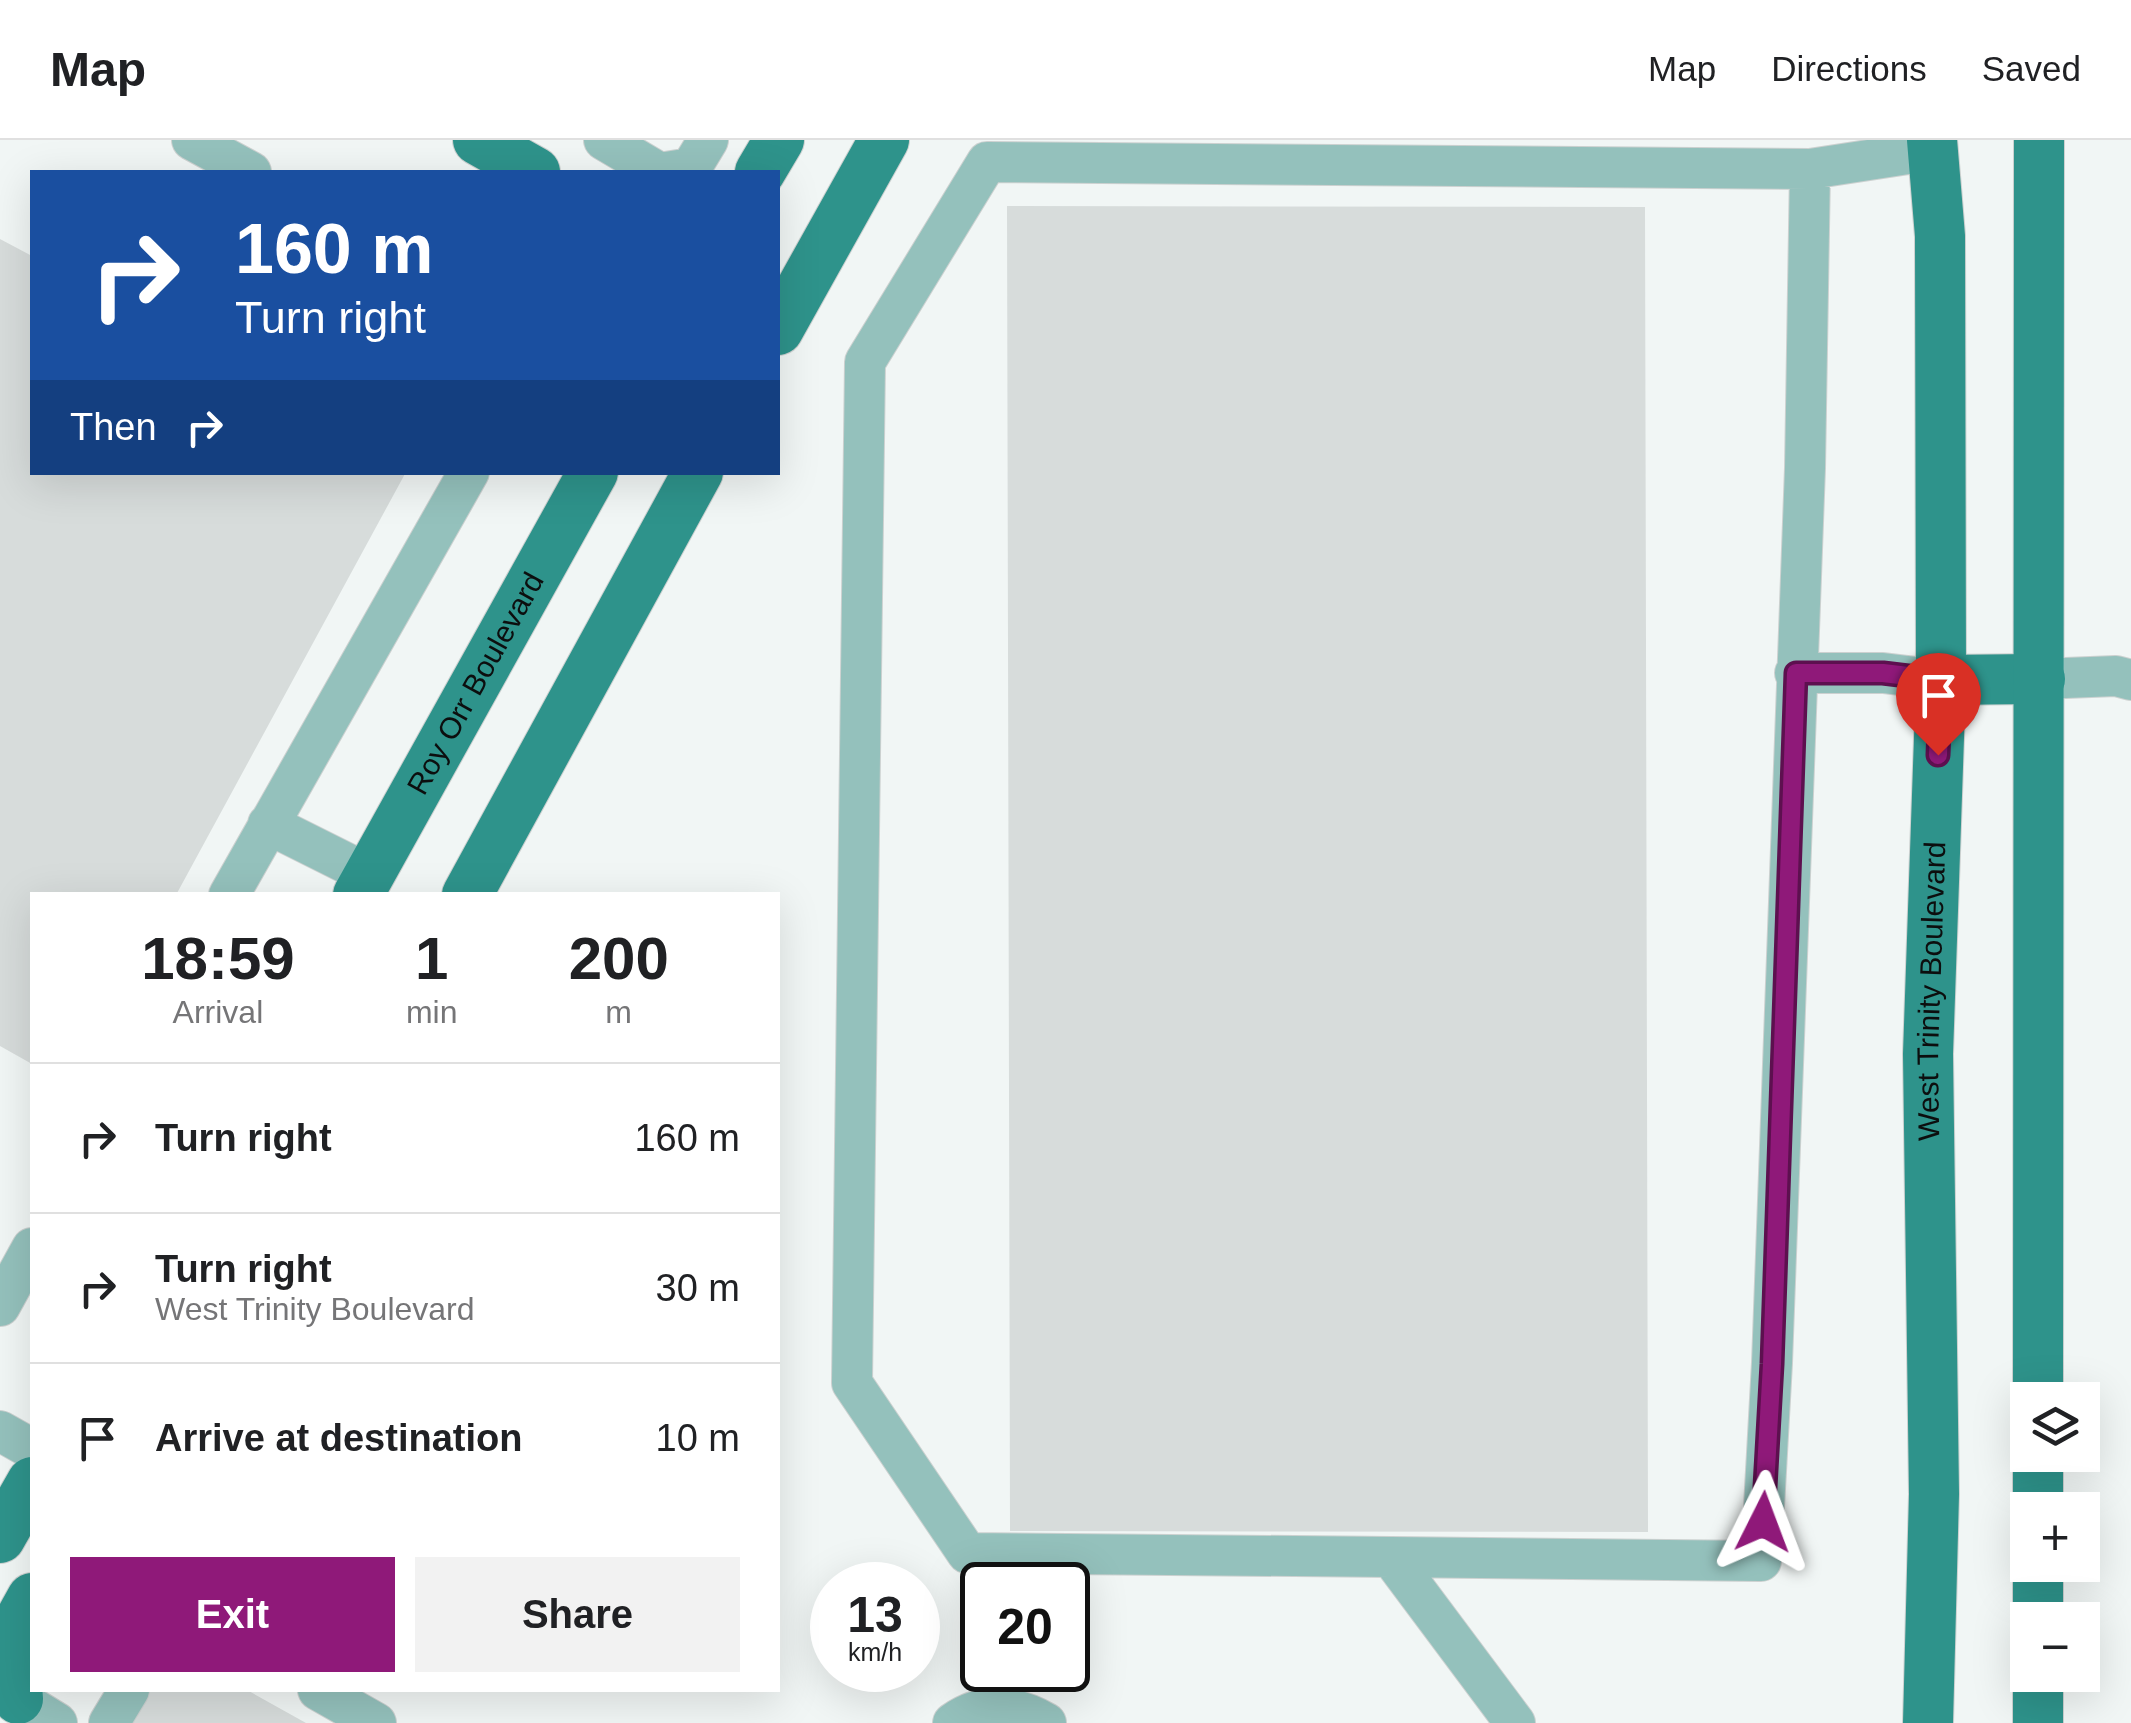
<!DOCTYPE html>
<html lang="en">
<head>
<meta charset="utf-8">
<style>
	:root { --surface:#fff; --page:#f2f2f2; --text:#202124; --muted:#757577; --line:#e0e0e0; --accent:#8f1979 }
	body { margin:0; font-family:Helvetica,sans-serif; background:var(--page); color:var(--text); height:100vh; display:flex; flex-direction:column; font-size:38px; white-space:nowrap }
	* { box-sizing:border-box; margin:0 }
	p { font-size:32px; color:var(--muted) }
	.icon { flex:none; width:55px; height:55px; fill:none; stroke:currentColor; stroke-width:2; stroke-linecap:round; stroke-linejoin:round }
	.map { position:relative; flex:1; overflow:hidden }
	.sheet { position:absolute; left:30px; top:752px; width:750px; height:800px; display:flex; flex-direction:column; background:var(--surface); border-radius:0px; box-shadow:0 10px 40px #0002 }
	.sheet>* { flex:none }
	.top-card { position:absolute; left:30px; top:30px; width:750px; height:305px; border-radius:0px; box-shadow:0 10px 40px #0002; background:#1a4fa0; color:#fff; overflow:hidden }
	.fabs { position:absolute; left:2010px; top:1242px; display:grid; gap:20px }
	.fabs a { display:grid; place-items:center; width:90px; height:90px; border-radius:0px; background:var(--surface); box-shadow:0 10px 40px #0002; font-size:50px }
	.speed { position:absolute; left:810px; top:1422px; display:flex; gap:20px; font-size:50px; font-weight:700; text-align:center }
	.speed>* { display:grid; place-content:center; width:130px; height:130px; border-radius:50%; background:var(--surface); box-shadow:0 10px 40px #0002; line-height:1 }
	.speed small { font-size:25px; font-weight:400 }
	.speed .limit { border:5px solid #111; border-radius:15px; background:#fff; color:#111 }
	.pin { position:absolute; display:grid; place-items:center; width:85px; height:85px; color:#fff; margin:-102px -42px; border-radius:50% 50% 50% 0; rotate:-45deg; box-shadow:0 0 10px #0007 }
	.pin .icon { rotate:45deg }
	.me { position:absolute; width:110px; margin:-55px; rotate:3deg; stroke-linejoin:round; filter:drop-shadow(0 0 8px #0008) }
	.turn { display:flex; align-items:center; gap:35px; height:210px; padding:0 40px; font-size:45px }
	.turn .icon { width:130px; height:130px; stroke-width:2.5 }
	.turn b { display:block; font-size:70px; line-height:85px }
	.then { display:flex; align-items:center; height:95px; padding:0 40px; background:#0003; gap:20px; font-size:38px }
	.eta { display:flex; justify-content:space-evenly; align-items:center; height:170px; text-align:center }
	.eta b { font-size:60px; font-weight:600; line-height:70px }
	.button { display:flex; gap:20px; margin-top:auto; padding:20px 40px }
	.button a { flex:1; height:115px; border-radius:0px; background:var(--accent); color:#fff; font-size:40px; font-weight:600; line-height:115px; text-align:center }
	.button a+a { background:var(--page); color:var(--text) }
	ul { padding:0; list-style:none }
	li { display:flex; align-items:center; gap:30px; height:150px; padding:0 40px; border-top:2px solid var(--line) }
	li div { flex:1 }
	li b { display:block; font-size:38px }
	li em { font-style:normal }
	header { display:flex; align-items:center; gap:60px; box-sizing:border-box; height:140px; padding:0 50px; background:var(--surface); border-bottom:2px solid var(--line) }
	header strong { font-size:48px }
	nav { display:flex; gap:55px; margin-inline-start:auto; font-size:35px }
	.map>svg:first-child { display:block }
	.building { fill:#d7dcdb }
	.lines { fill:none; stroke-linecap:round; stroke-linejoin:round }
	.minor-casing { stroke:#ccd1d0; stroke-width:42 }
	.major-casing { stroke:#ccd1d0; stroke-width:52 }
	.minor { stroke:#94c1bc; stroke-width:40 }
	.major { stroke:#2e938b; stroke-width:50 }
	.route-casing { stroke:#5d104f; stroke-width:25 }
	.route { stroke:#8f1979; stroke-width:18 }
	.labels { text-anchor:middle; stroke-width:10; stroke-linejoin:round; paint-order:stroke }
	.street-label { font-size:30px; fill:#0c0e0e; stroke:#fff }
</style>
</head>
<body>
<header>
<strong>Map</strong>
<nav><a>Map</a><a>Directions</a><a>Saved</a></nav>
</header>
<div class="map">
<svg width="2131" height="1583" viewBox="0 0 2131 1583">
	<rect width="100%" height="100%" fill="#f1f6f5"/>
	<!-- building -->
	<path class="building" d="M1007,66L1645,67L1648,1392L1010,1391Z
		M0,99L32,116V332H406L176,755H32V924L0,906Z
		M147,1550H247L306,1583H129Z"/>
	<g class="lines">
		<defs>
			<path id="minor" d="M192,0L251,32
				M604,0L658,32
				M666,32L691,28L708,0
				M1795,533H1883L1941,540
				M2040,539L2116,536L2131,540
				M268,684L370,735
				M229,755L469,332
				M0,1166L32,1108
				M0,1291L32,1309
				M1391,1417L1761,1421L1772,1223L1805,328L1810,29
				M318,1550L376,1583
				M18,1559L57,1583
				M109,1583L129,1550
				M953,1583C984,1561 1015,1565 1046,1583
				M1515,1583L1391,1417L967,1413L852,1243L865,222L987,22L1810,29L1934,10"/>
			<g id="major">
				<path d="M478,0L535,32"/>
				<path d="M760,32L779,0"/>
				<path d="M778,190L884,0"/>
				<path d="M1941,540L2040,539"/>
				<path id="s1" d="M358,755L593,332"/>
				<path d="M467,755L698,332"/>
				<path d="M2038,1260L2039,0"/>
				<path d="M2038,1315V1370"/>
				<path d="M0,1398L32,1342"/>
				<path d="M2038,1425V1480"/>
				<path d="M2038,1535V1583"/>
				<path d="M18,1559L13,1492L32,1458"/>
				<path id="s2" d="M1928,1583L1934,1354L1928,914L1941,540L1940,96L1932,0"/>
			</g>
		</defs>
		<!-- minor casing -->
		<use href="#minor" class="minor-casing"/>
		<!-- major casing -->
		<use href="#major" class="major-casing"/>
		<!-- minor -->
		<use href="#minor" class="minor"/>
		<!-- major -->
		<use href="#major" class="major"/>
	</g>
	<g class="lines">
		<defs>
			<path id="route" d="M1763,1382L1772,1224L1796,533H1883L1941,540L1938,615"/>
		</defs>
		<!-- route casing -->
		<use href="#route" class="route-casing"/>
		<!-- route -->
		<use href="#route" class="route"/>
	</g>
	<g class="labels">
		<!-- street labels -->
		<g class="street-label">
			<text dy="10" stroke="none"><textPath href="#s1" startOffset="242">Roy Orr Boulevard</textPath></text>
			<text dy="10" stroke="none"><textPath href="#s2" startOffset="732">West Trinity Boulevard</textPath></text>
		</g>
	</g>
</svg>
<div class="fabs">
<a><svg class="icon" aria-label="layers" viewBox="0 0 24 24"><path d="M12 4l9 5-9 5-9-5zM3 14l9 5 9-5"/></svg></a>
<a>+</a>
<a>−</a>
</div>
<div class="speed"><div>13<small>km/h</small></div><div class="limit">20</div></div>
<div class="pin" style="left:1938px;top:615px;background:#d93025"><svg class="icon" aria-label="arrive" viewBox="0 0 24 24"><path d="M6 21V4h12l-3 4 3 4H6"/></svg></div>
<svg class="me" style="left:1763px;top:1382px" viewBox="-20 -20 40 40"><path d="M0-17L14 15 0 8-14 15z" fill="#8f1979" stroke="#fff" stroke-width="4"/></svg>
<div class="top-card">
<div class="turn"><svg class="icon" aria-label="right" viewBox="0 0 24 24"><path d="M7 20v-9h11M14 6l5 5-5 5"/></svg><div><b>160 m</b>Turn right</div></div>
<div class="then">Then<svg class="icon" aria-label="right" viewBox="0 0 24 24"><path d="M7 20v-9h11M14 6l5 5-5 5"/></svg></div>
</div>
<section class="sheet">
<div class="eta">
<div><b>18:59</b><p>Arrival</p></div>
<div><b>1</b><p>min</p></div>
<div><b>200</b><p>m</p></div>
</div>
<ul>
<li><svg class="icon" aria-label="right" viewBox="0 0 24 24"><path d="M7 20v-9h11M14 6l5 5-5 5"/></svg><div><b>Turn right</b></div><em>160 m</em></li>
<li><svg class="icon" aria-label="right" viewBox="0 0 24 24"><path d="M7 20v-9h11M14 6l5 5-5 5"/></svg><div><b>Turn right</b><p>West Trinity Boulevard</p></div><em>30 m</em></li>
<li><svg class="icon" aria-label="arrive" viewBox="0 0 24 24"><path d="M6 21V4h12l-3 4 3 4H6"/></svg><div><b>Arrive at destination</b></div><em>10 m</em></li>
</ul>
<div class="button"><a>Exit</a><a>Share</a></div>
</section>
</div>
</body>
</html>
